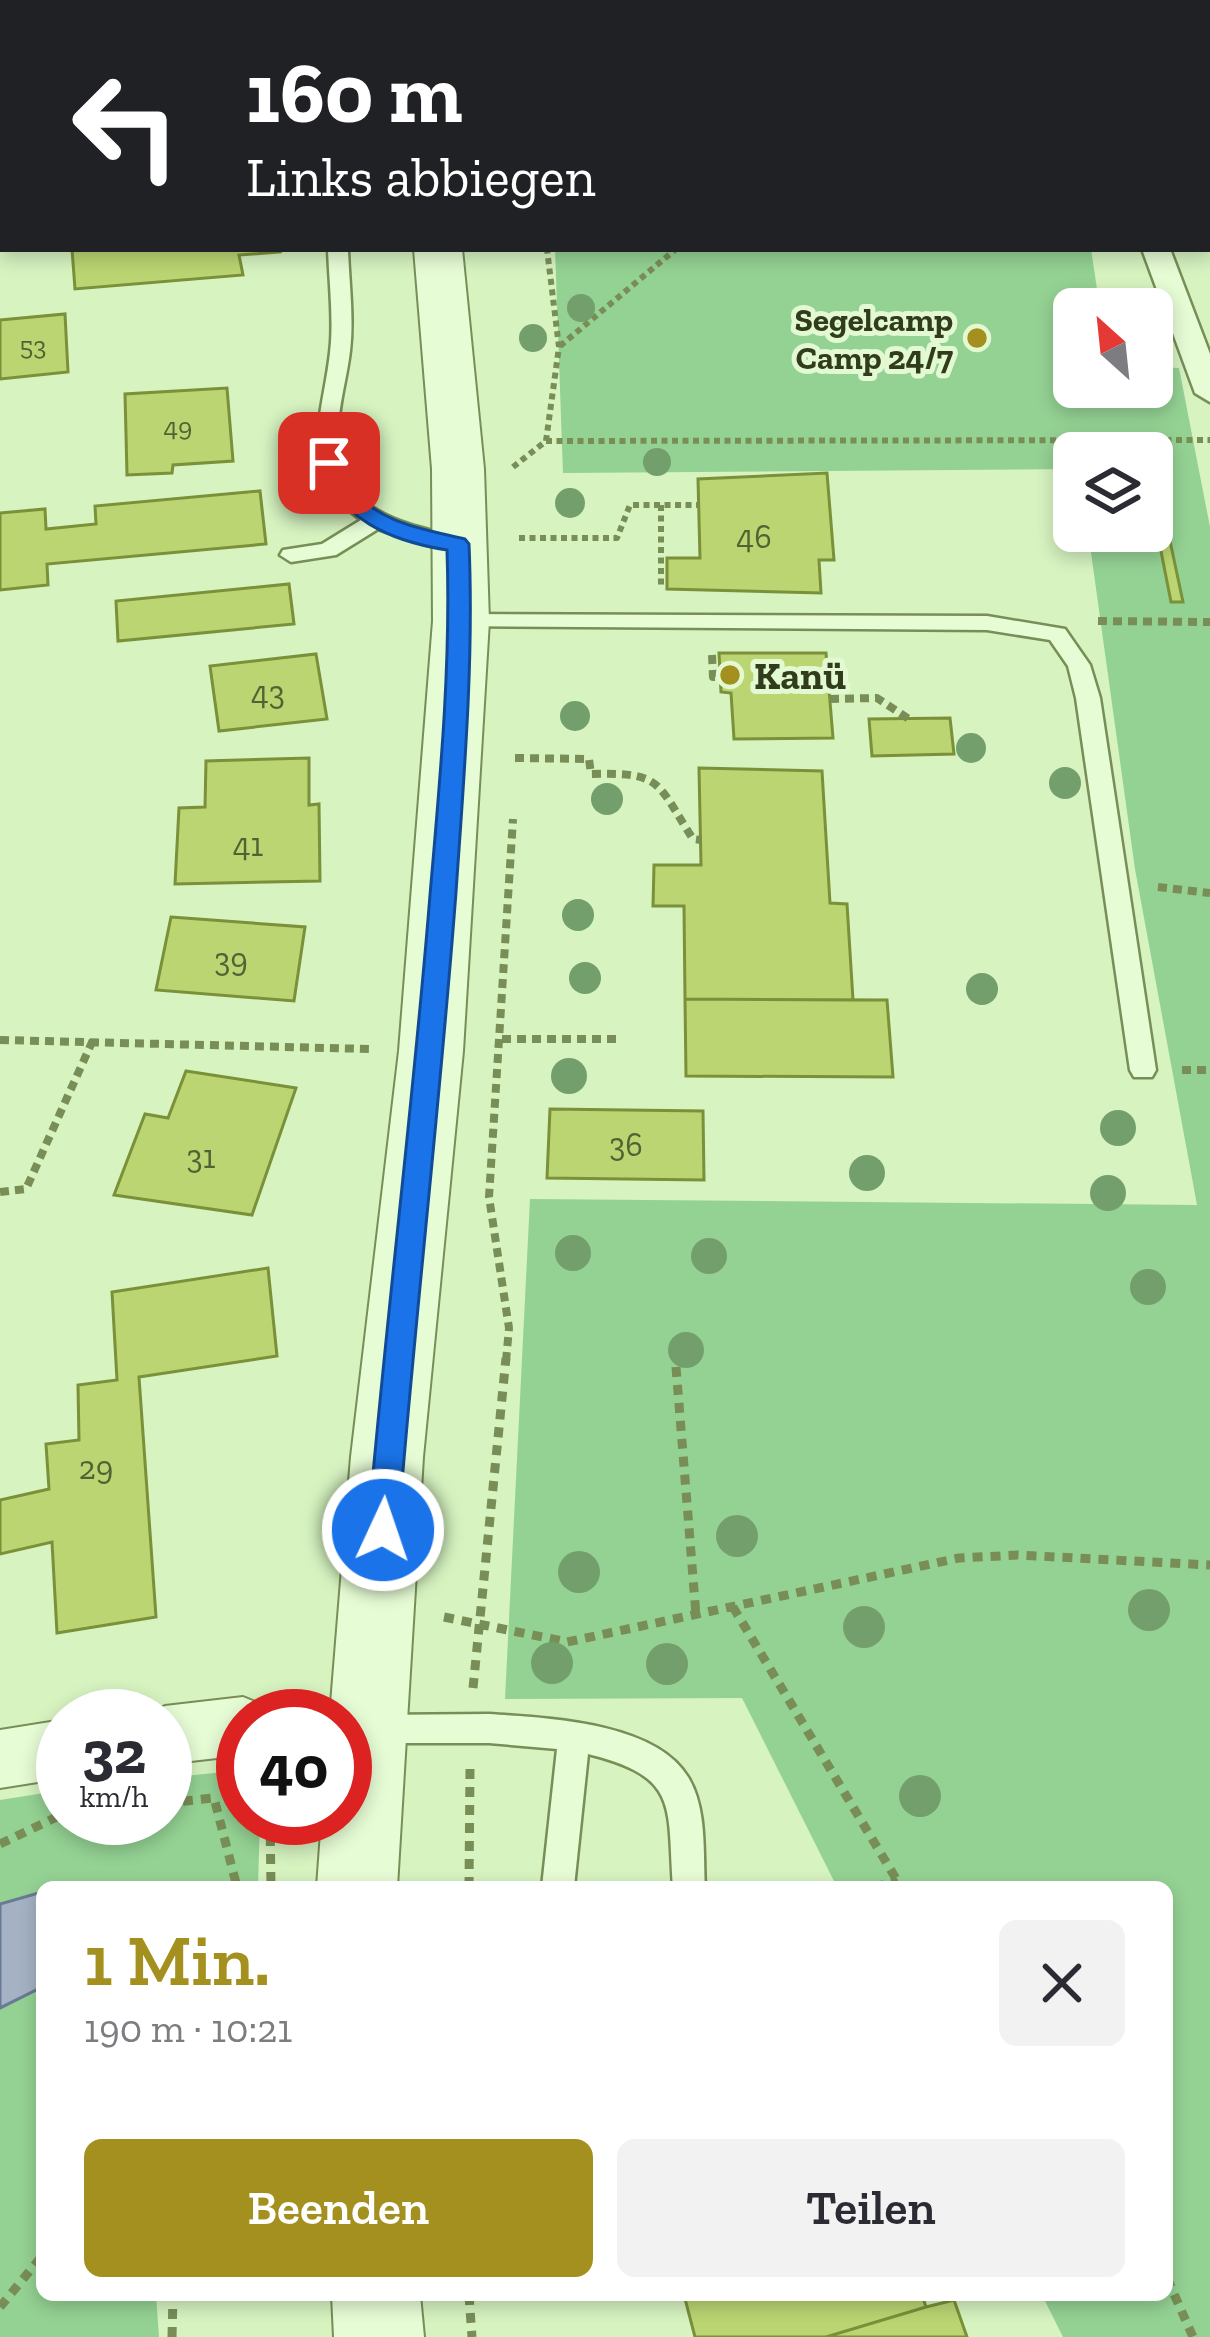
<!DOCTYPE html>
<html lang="de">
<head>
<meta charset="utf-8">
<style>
	:root { --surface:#fff; --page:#f2f2f3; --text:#2b2b33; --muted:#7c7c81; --accent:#a4901f }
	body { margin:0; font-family:"Zilla Slab",serif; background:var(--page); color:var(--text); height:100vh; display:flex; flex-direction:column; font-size:45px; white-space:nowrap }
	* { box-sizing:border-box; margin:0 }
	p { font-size:39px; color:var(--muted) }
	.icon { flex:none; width:66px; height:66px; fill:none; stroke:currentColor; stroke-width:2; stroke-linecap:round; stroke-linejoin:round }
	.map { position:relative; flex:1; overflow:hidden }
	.drawer { position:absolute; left:36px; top:1881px; width:1137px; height:420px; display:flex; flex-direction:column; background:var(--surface); border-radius:18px; box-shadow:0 6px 18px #0003 }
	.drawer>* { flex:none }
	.top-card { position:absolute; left:0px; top:0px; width:1212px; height:252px; box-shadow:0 6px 18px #0003; background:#202124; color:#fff; overflow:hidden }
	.needle { width:78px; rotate:333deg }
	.controls { position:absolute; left:1053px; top:288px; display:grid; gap:24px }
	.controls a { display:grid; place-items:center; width:120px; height:120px; border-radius:18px; background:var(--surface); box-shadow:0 6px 18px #0003; font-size:60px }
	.speed { position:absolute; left:36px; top:1689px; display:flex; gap:24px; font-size:60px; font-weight:700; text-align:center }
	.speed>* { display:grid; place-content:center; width:156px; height:156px; border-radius:50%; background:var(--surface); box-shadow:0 6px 18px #0003; line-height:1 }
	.speed small { font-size:30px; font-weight:400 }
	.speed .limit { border:18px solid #d22; background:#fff; color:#111 }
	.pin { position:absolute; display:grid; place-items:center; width:102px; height:102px; color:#fff; margin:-51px; border-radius:24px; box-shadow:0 6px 18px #0006 }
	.me { position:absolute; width:132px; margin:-66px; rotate:3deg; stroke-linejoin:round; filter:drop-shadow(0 0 9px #0008) }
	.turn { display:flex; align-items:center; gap:42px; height:252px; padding:0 48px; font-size:54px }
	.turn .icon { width:156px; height:156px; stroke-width:2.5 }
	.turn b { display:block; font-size:84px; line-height:102px }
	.round { display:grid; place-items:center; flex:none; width:126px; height:126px; border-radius:18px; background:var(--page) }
	.overview { display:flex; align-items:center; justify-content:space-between; height:204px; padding:0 48px }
	h1 { font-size:72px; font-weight:600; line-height:90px; color:var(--accent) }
	.primary-button { display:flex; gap:24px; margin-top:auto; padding:24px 48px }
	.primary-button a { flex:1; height:138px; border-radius:18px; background:var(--accent); color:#fff; font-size:48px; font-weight:600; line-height:138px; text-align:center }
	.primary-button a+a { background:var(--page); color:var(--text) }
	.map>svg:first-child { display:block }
	.green { fill:#94d293 }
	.water { fill:#a4b2c4; stroke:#697a94; stroke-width:3 }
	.building { fill:#bad572; stroke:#7a9039; stroke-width:3 }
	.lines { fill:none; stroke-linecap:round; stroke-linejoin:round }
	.service-casing { stroke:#788e56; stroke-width:5 }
	.pedestrian-casing { stroke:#788e56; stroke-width:5 }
	.minor-casing { stroke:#788e56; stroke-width:4 }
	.tertiary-casing { stroke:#788e56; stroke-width:4 }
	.path-far2 { stroke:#788e56; stroke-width:6; stroke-dasharray:6 4.5; stroke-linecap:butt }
	.path-far1 { stroke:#788e56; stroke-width:8; stroke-dasharray:9 6; stroke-linecap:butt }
	.path { stroke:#788e56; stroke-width:9; stroke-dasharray:10 8; stroke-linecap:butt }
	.service { fill:#e6fcd5; fill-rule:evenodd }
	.pedestrian { fill:#e6fcd5; fill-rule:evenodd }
	.minor { fill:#e6fcd5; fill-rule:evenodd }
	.tertiary { fill:#e6fcd5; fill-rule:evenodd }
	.tree { fill:#729f6c }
	.route { fill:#1a73e8; stroke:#114b97; stroke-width:3 }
	.poi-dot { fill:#a4901f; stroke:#e2f9d1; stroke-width:4.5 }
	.labels { text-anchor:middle; stroke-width:10; stroke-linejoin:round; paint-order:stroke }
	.far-number-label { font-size:27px; fill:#536232 }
	.far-poi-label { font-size:33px; font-weight:bold; fill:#313c1c; stroke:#e2f9d1; text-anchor:end }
	.number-label { font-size:33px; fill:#536232 }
	.poi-label { font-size:39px; font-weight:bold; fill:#313c1c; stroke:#e2f9d1; text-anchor:start }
</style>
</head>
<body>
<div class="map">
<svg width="1210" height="2337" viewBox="0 0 1210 2337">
	<rect width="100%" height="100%" fill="#d6f3c0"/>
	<!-- green -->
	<path class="green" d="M555,249H1091L1100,309H1074V387H1152V367L1179,368L1210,527V2337H1063L1042,2295H1167V1887H837L742,1698L505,1699L530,1199L1197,1205L1135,869L1088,531H1152V453H1074V469L563,473Z
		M224,1772L243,1780V1818H260L258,1887H42V2295H156L159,2337H0V1800L63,1790V1818H165V1778Z"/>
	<!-- water -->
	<path class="water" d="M42,1892V1987L0,2008V1904Z"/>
	<!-- building -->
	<path class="building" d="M72,249H279L280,252L239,255L243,275L75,289Z
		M65,314L68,372L0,379V320Z
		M227,388L233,461L173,465L172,473L127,475L125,394Z
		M827,473L834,560H819L821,593L667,589V558H700L698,479Z
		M260,491L266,544L47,564L48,585L0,590V513L45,509L46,529L96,524L95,506Z
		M1159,541H1170L1183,602H1171Z
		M289,584L294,624L118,641L116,601Z
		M719,653H826L833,738L734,739L731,693L721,692Z
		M316,654L327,719L219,731L210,666Z
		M950,718L954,754L872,756L869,719Z
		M309,758V805L319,804L320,881L175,884L179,808L205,807L206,761Z
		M699,768L822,771L830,903L847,904L853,1000L685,999L684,906H653L654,865H701Z
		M171,917L305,927L294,1001L156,990Z
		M685,999L887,1000L893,1077L686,1076Z
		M186,1071L296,1088L252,1215L114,1195L145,1114L168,1118Z
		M550,1109L703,1111L704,1180L547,1178Z
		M268,1268L277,1356L139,1377L156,1617L57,1633L52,1542L0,1554V1500L49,1489L46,1444L79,1440L78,1385L117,1380L112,1292Z
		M684,2295H922L926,2307L826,2337H695Z
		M954,2300L967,2337H826L926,2307Z"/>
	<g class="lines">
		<defs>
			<path id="service" d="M328,249H348C349,283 354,317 350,351C347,378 338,406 338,433C336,514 404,524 466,539V549L434,547L378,529L336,555L291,562L280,555L283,550L322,544L361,520C291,468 326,413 331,342C333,311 329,280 328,249Z
				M461,614L987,616L1065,629L1090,665L1100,698L1156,1070L1152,1077H1134L1130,1070L1076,698L1068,666L1050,640L987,630L453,626V616Z
				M489,1714C547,1718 655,1722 688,1777C707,1808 703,1852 705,1887H673C667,1805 680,1777 588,1754L574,1887H542L557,1749L489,1743H374L363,1739L358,1729L363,1719L374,1715Z"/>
			<path id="pedestrian" d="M1080,0H1106L1107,3H1081Z
				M1142,249H1170L1210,354V402L1195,393Z"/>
			<path id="minor" d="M243,1697L265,1706L270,1716H243V1755L165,1764V1716H142L165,1706Z
				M63,1720V1778L0,1788V1730Z"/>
			<path id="tertiary" d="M349,0H391L393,3H351Z
				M414,249H462L484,469L489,621L463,1051L423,1457L397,1887H317L322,1818H345V1716H330L351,1457L399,1051L433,621L432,469Z
				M332,2295H420L424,2337H334Z"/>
		</defs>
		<!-- service casing -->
		<use href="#service" class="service-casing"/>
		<!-- pedestrian casing -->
		<use href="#pedestrian" class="pedestrian-casing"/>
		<!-- minor casing -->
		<use href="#minor" class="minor-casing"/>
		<!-- tertiary casing -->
		<use href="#tertiary" class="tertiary-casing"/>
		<!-- path-far2 -->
		<path class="path-far2" d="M560,346L676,249
			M546,441L1210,440
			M513,467L546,441L559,347L547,249
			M661,505V586
			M519,538H617L630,505H698"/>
		<!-- path-far1 -->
		<path class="path-far1" d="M1098,621L1210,622
			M712,655L713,677H720
			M830,699L877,698L909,719
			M515,758L589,759L591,774C663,772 656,782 693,839L701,840
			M1158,887L1210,893
			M502,1039H622
			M0,1040L370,1049
			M1182,1070H1210
			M0,1192L26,1189L93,1040
			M506,1361L509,1328L489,1197L513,819"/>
		<!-- path -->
		<path class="path" d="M676,1367L696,1615
			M733,1607L901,1887
			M444,1617L567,1642L959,1558L1018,1555L1210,1565
			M473,1688L506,1358
			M165,1803L214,1798L237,1887
			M270,1818L271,1887
			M0,1844L63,1814
			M469,1887L470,1769
			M874,1887L898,1881
			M1167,2278L1193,2337
			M469,2295L472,2337
			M0,2307L42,2256
			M172,2337L173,2295"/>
		<!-- service -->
		<use href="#service" class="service"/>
		<!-- pedestrian -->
		<use href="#pedestrian" class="pedestrian"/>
		<!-- minor -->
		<use href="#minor" class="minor"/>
		<!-- tertiary -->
		<use href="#tertiary" class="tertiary"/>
	</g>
	<!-- trees -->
	<g class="tree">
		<circle cx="581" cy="308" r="14"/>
		<circle cx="533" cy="338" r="14"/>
		<circle cx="657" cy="462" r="14"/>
		<circle cx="570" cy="503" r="15"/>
		<circle cx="575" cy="716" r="15"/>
		<circle cx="971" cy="748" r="15"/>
		<circle cx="1065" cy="783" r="16"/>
		<circle cx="607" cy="799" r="16"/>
		<circle cx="578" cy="915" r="16"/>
		<circle cx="585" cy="978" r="16"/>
		<circle cx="982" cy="989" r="16"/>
		<circle cx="569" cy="1076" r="18"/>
		<circle cx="1118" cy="1128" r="18"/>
		<circle cx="867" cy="1173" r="18"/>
		<circle cx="1108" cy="1193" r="18"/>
		<circle cx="573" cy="1253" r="18"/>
		<circle cx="709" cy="1256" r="18"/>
		<circle cx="1148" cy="1287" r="18"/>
		<circle cx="686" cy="1350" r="18"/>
		<circle cx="737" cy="1536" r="21"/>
		<circle cx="579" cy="1572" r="21"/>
		<circle cx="1149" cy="1610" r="21"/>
		<circle cx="864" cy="1627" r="21"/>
		<circle cx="552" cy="1663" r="21"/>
		<circle cx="667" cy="1664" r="21"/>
		<circle cx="920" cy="1796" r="21"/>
	</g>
	<!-- route -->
	<path class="route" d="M329,457C344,463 341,475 350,487C380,524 423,529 465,539L469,544C474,660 464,776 456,892C440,1105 415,1317 398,1530L394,1539L383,1543L372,1539L368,1530C386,1318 413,1107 430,895C440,780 451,665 447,550C390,541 340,519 318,463Z"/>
	<!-- markers -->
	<g class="poi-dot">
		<circle cx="977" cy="338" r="12"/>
		<circle cx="730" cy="675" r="12"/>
	</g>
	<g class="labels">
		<!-- far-number labels -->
		<g class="far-number-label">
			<text x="33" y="355">53</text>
			<text x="178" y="436">49</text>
		</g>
		<!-- far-poi labels -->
		<g class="far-poi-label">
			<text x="953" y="331">Segelcamp<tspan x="953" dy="38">Camp 24/7</tspan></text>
		</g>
		<!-- number labels -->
		<g class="number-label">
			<text x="754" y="548">46</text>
			<text x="268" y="704">43</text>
			<text x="248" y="856">41</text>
			<text x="231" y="971">39</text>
			<text x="626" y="1156">36</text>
			<text x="201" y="1168">31</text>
			<text x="96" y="1479">29</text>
		</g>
		<!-- poi labels -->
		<g class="poi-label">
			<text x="754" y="689">Kanü</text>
		</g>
	</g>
</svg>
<div class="controls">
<a><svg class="needle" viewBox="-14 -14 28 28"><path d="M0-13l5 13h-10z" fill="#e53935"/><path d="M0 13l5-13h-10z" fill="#7c7c81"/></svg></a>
<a><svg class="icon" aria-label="layers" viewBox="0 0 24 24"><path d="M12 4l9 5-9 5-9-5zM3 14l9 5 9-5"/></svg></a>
</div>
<div class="speed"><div>32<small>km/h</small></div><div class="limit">40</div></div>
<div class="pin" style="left:329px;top:463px;background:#d93025"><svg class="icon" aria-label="arrive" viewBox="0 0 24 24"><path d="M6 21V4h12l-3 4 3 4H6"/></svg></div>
<svg class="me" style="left:383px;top:1530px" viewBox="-20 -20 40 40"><circle r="17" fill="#1a73e8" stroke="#fff" stroke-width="3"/><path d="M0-11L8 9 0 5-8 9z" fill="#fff"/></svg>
<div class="top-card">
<div class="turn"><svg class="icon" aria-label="left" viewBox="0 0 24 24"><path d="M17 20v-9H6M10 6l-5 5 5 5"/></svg><div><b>160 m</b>Links abbiegen</div></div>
</div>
<section class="drawer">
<div class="overview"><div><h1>1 Min.</h1><p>190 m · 10:21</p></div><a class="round"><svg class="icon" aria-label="close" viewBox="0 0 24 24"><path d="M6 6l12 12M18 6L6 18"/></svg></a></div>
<div class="primary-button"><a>Beenden</a><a>Teilen</a></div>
</section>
</div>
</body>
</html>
